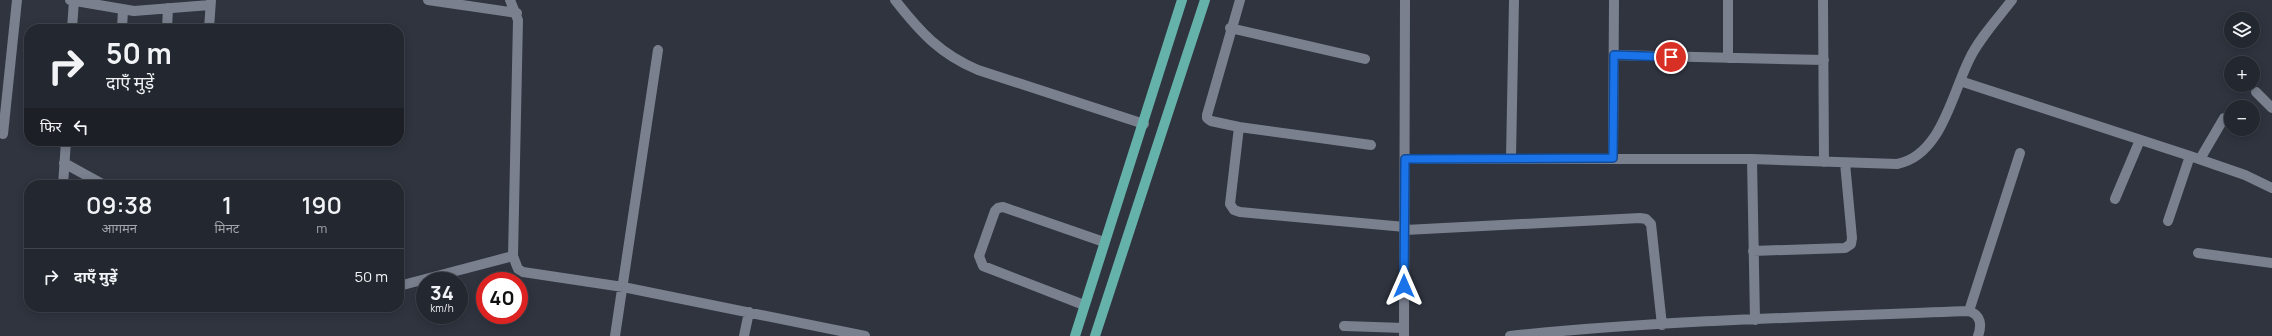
<!DOCTYPE html>
<html lang="hi">
<head>
<meta charset="utf-8">
<style>
	:root { --surface:#23272f; --page:#2b2f37; --text:#f1f3f6; --muted:#a3a5aa; --line:#40444b }
	body { margin:0; font-family:Manrope,"Noto Sans Devanagari",sans-serif; background:var(--page); color:var(--text); height:100vh; display:flex; flex-direction:column; font-size:15px; white-space:nowrap }
	* { box-sizing:border-box; margin:0 }
	p { font-size:13px; color:var(--muted) }
	.icon { flex:none; width:22px; height:22px; fill:none; stroke:currentColor; stroke-width:2; stroke-linecap:round; stroke-linejoin:round }
	.map { position:relative; flex:1; overflow:hidden }
	.drawer { position:absolute; left:24px; top:180px; width:380px; height:132px; display:flex; flex-direction:column; background:var(--surface); border-radius:16px; box-shadow:0 2px 10px #0003,0 0 0 1px var(--line) }
	.drawer>* { flex:none }
	.banner { position:absolute; left:24px; top:24px; width:380px; height:122px; border-radius:16px; box-shadow:0 2px 10px #0003,0 0 0 1px var(--line); background:#23272f; color:var(--text); overflow:hidden }
	.tools { position:absolute; left:2224px; top:12px; display:grid; gap:8px }
	.tools a { display:grid; place-items:center; width:36px; height:36px; border-radius:50%; background:var(--surface); box-shadow:0 2px 10px #0003,0 0 0 1px var(--line); font-size:20px }
	.speed { position:absolute; left:416px; top:272px; display:flex; gap:8px; font-size:20px; font-weight:700; text-align:center }
	.speed>* { display:grid; place-content:center; width:52px; height:52px; border-radius:50%; background:var(--surface); box-shadow:0 2px 10px #0003,0 0 0 1px var(--line); line-height:1 }
	.speed small { font-size:10px; font-weight:400 }
	.speed .limit { border:6px solid #d22; background:#fff; color:#111 }
	.pin { position:absolute; display:grid; place-items:center; width:34px; height:34px; color:#fff; margin:-17px; border:2px solid #fff; border-radius:50%; box-shadow:0 1px 4px #0007 }
	.me { position:absolute; width:44px; margin:-22px; rotate:0deg; stroke-linejoin:round; filter:drop-shadow(0 0 3px #0008) }
	.turn { display:flex; align-items:center; gap:14px; height:84px; padding:0 16px; font-size:18px }
	.turn .icon { width:52px; height:52px; stroke-width:2.5 }
	.turn b { display:block; font-size:28px; line-height:34px }
	.then { display:flex; align-items:center; height:38px; padding:0 16px; background:#0003; gap:8px; font-size:15px }
	.eta { display:flex; justify-content:space-evenly; align-items:center; height:68px; text-align:center }
	.eta b { font-size:24px; font-weight:600; line-height:28px }
	ul { padding:0; list-style:none }
	li { display:flex; align-items:center; gap:12px; height:56px; padding:0 16px; border-top:1px solid var(--line) }
	li div { flex:1 }
	li b { display:block; font-size:15px }
	li em { font-style:normal }
	.map>svg:first-child { display:block }
	.lines { fill:none; stroke-linecap:round; stroke-linejoin:round }
	.service { stroke:#7a808e; stroke-width:10 }
	.minor { stroke:#7a808e; stroke-width:10 }
	.tertiary { stroke:#7a808e; stroke-width:10 }
	.primary { stroke:#65b2aa; stroke-width:10 }
	.route-casing { stroke:#114b97; stroke-width:10 }
	.route { stroke:#1a73e8; stroke-width:7 }
</style>
</head>
<body>
<div class="map">
<svg width="2272" height="336" viewBox="0 0 2272 336">
	<rect width="100%" height="100%" fill="#2f343f"/>
	<g class="lines">
		<!-- service -->
		<path class="service" d="M70,0L134,11L210,5
			M428,0L517,13
			M510,0L518,20L513,256L518,269L523,272L623,287L865,336
			M895,0C920,32 940,54 978,70L1144,124
			M72,29L74,0
			M122,29L123,9
			M167,29L168,8
			M209,29L211,0
			M3,134L17,0
			M64,163L104,185
			M63,185L66,141
			M399,286L513,256
			M1084,305L983,266L979,256L995,211L998,208L1003,207L1104,242
			M1344,326L1404,328
			M615,336L658,50
			M744,336L749,312"/>
		<!-- minor -->
		<path class="minor" d="M1240,0L1207,115V118L1211,121L1239,127L1371,145
			M1823,0L1824,162
			M1230,28L1365,59
			M1614,55L1824,60
			M1728,58V0
			M1960,81L2190,156L2245,175L2272,188
			M2256,92L2272,108
			M1239,127L1230,204L1234,210L1240,212L1405,227
			M1511,158L1514,0
			M1613,158L1614,0
			M1405,159H1752L1897,164C1941,156 1952,94 1969,60C1978,40 1998,18 2012,0
			M1752,159L1755,320
			M2200,159L2224,118
			M2115,199L2140,140
			M2168,221L2190,156
			M1405,230L1640,218L1646,219L1651,224L1662,325
			M1753,251L1845,248L1851,244L1852,238L1845,163
			M2198,253L2272,263
			M1969,311L2020,153
			M1510,336C1663,320 1816,317 1969,311C1981,315 1982,325 1978,336"/>
		<!-- tertiary -->
		<path class="tertiary" d="M1404,336L1405,0"/>
		<!-- primary -->
		<path class="primary" d="M1075,336L1182,0
			M1095,336L1205,0"/>
	</g>
	<g class="lines">
		<defs>
			<path id="route" d="M1404,286L1405,159L1613,158L1614,55L1671,57"/>
		</defs>
		<!-- route casing -->
		<use href="#route" class="route-casing"/>
		<!-- route -->
		<use href="#route" class="route"/>
	</g>
</svg>
<div class="tools">
<a><svg class="icon" aria-label="layers" viewBox="0 0 24 24"><path d="M12 4l9 5-9 5-9-5zM3 14l9 5 9-5"/></svg></a>
<a>+</a>
<a>−</a>
</div>
<div class="speed"><div>34<small>km/h</small></div><div class="limit">40</div></div>
<div class="pin" style="left:1671px;top:57px;background:#d93025"><svg class="icon" aria-label="arrive" viewBox="0 0 24 24"><path d="M6 21V4h12l-3 4 3 4H6"/></svg></div>
<svg class="me" style="left:1404px;top:286px" viewBox="-20 -20 40 40"><path d="M0-17L14 15 0 8-14 15z" fill="#1a73e8" stroke="#fff" stroke-width="4"/></svg>
<div class="banner">
<div class="turn"><svg class="icon" aria-label="right" viewBox="0 0 24 24"><path d="M7 20v-9h11M14 6l5 5-5 5"/></svg><div><b>50 m</b>दाएँ मुड़ें</div></div>
<div class="then">फिर<svg class="icon" aria-label="left" viewBox="0 0 24 24"><path d="M17 20v-9H6M10 6l-5 5 5 5"/></svg></div>
</div>
<section class="drawer">
<div class="eta">
<div><b>09:38</b><p>आगमन</p></div>
<div><b>1</b><p>मिनट</p></div>
<div><b>190</b><p>m</p></div>
</div>
<ul>
<li><svg class="icon" aria-label="right" viewBox="0 0 24 24"><path d="M7 20v-9h11M14 6l5 5-5 5"/></svg><div><b>दाएँ मुड़ें</b></div><em>50 m</em></li>
</ul>
</section>
</div>
</body>
</html>
